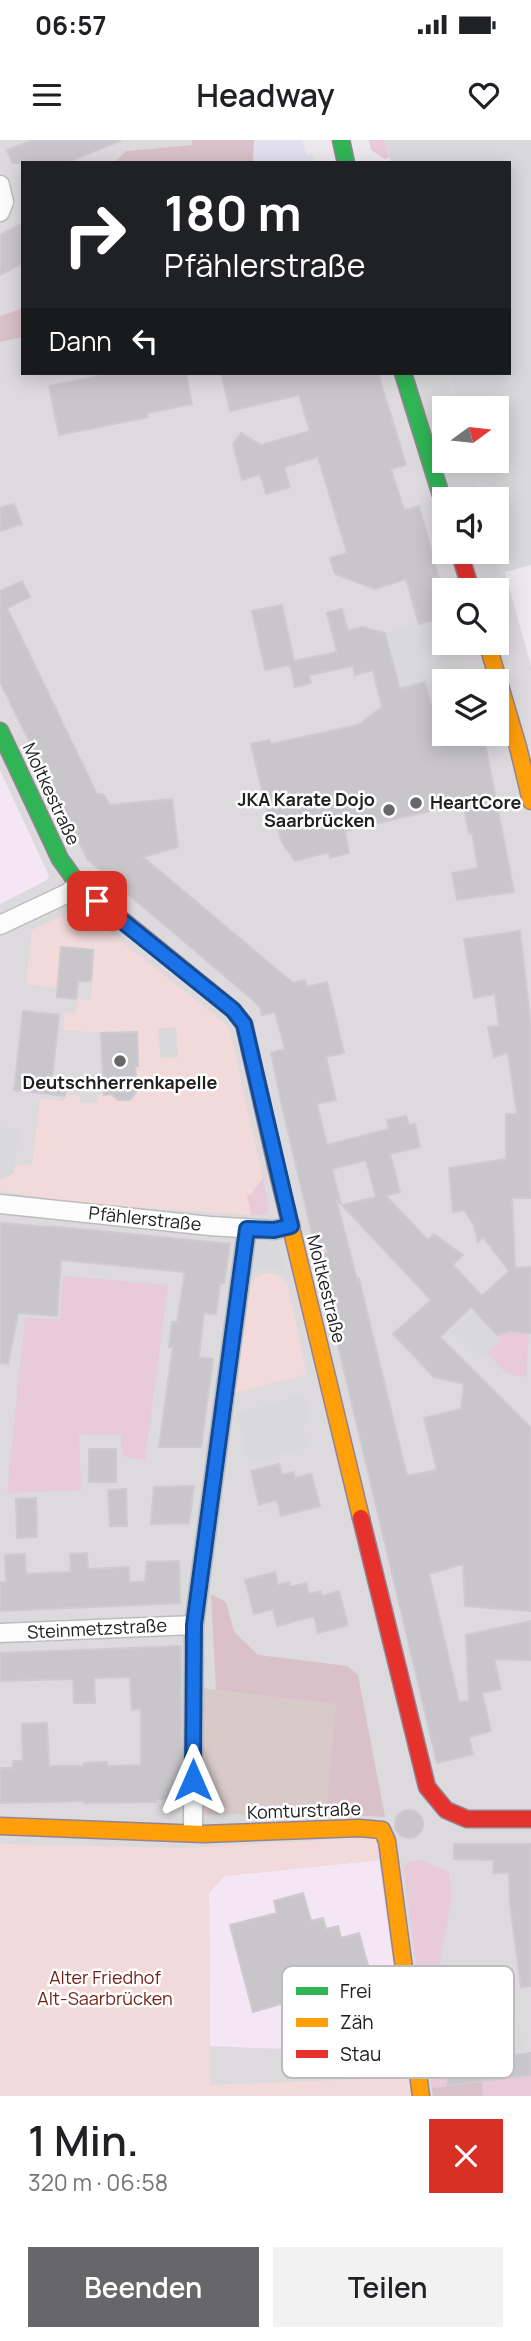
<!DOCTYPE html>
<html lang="de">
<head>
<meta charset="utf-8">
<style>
	:root { --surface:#fff; --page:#f2f2f2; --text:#202124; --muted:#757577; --accent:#676668 }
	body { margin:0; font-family:Manrope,sans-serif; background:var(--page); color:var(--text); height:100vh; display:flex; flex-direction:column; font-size:26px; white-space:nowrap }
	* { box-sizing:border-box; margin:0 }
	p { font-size:23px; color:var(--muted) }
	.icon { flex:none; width:38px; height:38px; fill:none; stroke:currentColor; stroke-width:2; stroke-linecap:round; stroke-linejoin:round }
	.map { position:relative; height:1956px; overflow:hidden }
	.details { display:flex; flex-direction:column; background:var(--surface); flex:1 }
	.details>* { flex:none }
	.top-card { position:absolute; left:21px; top:21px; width:490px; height:214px; border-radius:0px; box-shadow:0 4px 18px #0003; background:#202124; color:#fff; overflow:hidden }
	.needle { width:46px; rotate:75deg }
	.buttons { position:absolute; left:432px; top:256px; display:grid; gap:14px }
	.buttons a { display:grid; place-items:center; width:77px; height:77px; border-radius:0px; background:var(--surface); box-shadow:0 4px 18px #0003; font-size:35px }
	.pin { position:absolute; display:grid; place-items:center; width:60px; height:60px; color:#fff; margin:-30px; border-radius:14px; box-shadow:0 4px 10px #0006 }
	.me { position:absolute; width:77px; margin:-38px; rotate:0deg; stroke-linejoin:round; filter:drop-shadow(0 0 5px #0008) }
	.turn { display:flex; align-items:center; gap:24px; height:147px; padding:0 28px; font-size:32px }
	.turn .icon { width:91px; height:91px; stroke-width:2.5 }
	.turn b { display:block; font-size:49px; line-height:60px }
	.then { display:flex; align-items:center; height:66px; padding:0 28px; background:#0003; gap:14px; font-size:26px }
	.round { display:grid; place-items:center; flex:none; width:74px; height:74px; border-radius:0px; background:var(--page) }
	.overview { display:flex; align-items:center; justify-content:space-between; height:119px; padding:0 28px }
	h1 { font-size:42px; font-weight:600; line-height:52px }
	.cta { display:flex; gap:14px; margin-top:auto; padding:14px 28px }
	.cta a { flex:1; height:80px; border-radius:0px; background:var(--accent); color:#fff; font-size:28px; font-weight:600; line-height:80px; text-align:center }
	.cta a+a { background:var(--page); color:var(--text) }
	.status { display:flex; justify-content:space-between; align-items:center; height:49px; padding:0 35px; background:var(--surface); direction:ltr }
	.status svg { height:19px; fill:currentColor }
	header { display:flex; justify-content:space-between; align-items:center; height:91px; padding:0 28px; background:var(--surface); font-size:32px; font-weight:600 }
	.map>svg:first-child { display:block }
	.residential { fill:#dcdadc; fill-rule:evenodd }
	.commercial { fill:#e2e0ee }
	.education { fill:#f5e6f5 }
	.grass { fill:#e8cad9 }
	.forest { fill:#dac0c8 }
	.cemetery { fill:#d7cac8 }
	.park { fill:#f1dad9 }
	.parking { fill:#d9d8da }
	.building { fill:#c8c6ca; stroke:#cecad0; stroke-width:2; fill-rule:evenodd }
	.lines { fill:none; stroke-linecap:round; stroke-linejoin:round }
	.street-casing { stroke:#bdbcbe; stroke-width:21 }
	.fast-casing { stroke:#968293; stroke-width:19 }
	.slow-casing { stroke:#968293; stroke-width:19 }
	.jam-casing { stroke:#968293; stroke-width:19 }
	.street { stroke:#fcfcfc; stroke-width:18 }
	.fast { stroke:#30b455; stroke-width:16 }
	.slow { stroke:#ff9f0a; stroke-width:16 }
	.jam { stroke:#e5322d; stroke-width:16 }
	.route-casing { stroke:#114b97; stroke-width:18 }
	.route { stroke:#1a73e8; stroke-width:12 }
	.poi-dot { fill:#676668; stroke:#fff; stroke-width:2.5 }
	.labels { text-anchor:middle; stroke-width:5; stroke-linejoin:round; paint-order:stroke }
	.street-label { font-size:18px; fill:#202020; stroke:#fff }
	.poi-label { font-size:18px; font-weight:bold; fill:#202020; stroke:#fff; text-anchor:end }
	.park-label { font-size:18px; fill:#752216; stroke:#fff }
	.key { fill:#fff; stroke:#bcbcbc; stroke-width:2 }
	.key-label { font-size:19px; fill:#202020 }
</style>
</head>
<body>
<div class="status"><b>06:57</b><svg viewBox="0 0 49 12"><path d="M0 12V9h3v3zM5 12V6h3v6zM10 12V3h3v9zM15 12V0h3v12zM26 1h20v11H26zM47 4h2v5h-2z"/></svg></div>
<header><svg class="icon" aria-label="menu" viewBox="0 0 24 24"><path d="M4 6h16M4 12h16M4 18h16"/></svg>Headway<svg class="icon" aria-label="heart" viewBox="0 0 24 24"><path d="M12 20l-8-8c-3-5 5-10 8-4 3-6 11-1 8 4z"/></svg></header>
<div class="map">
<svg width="531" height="1956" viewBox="0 0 531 1956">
	<rect width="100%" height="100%" fill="#ece9ed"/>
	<!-- residential -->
	<path class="residential" d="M0,0H192L193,5L127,11L114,23H23V168L0,176Z
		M23,197V233H449L459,268H444V320H474L484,359H444V411H497V404L531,526V1956H0V202ZM444,450H497V502H444ZM444,541H497V593H444Z"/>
	<!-- commercial -->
	<path class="commercial" d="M254,0H302L307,15L313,14L315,23H253Z"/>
	<!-- education -->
	<path class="education" d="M0,630L49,736L47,740L0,764Z
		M379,1720L405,1909L402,1914L210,1906L209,1753L224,1736Z"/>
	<!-- grass -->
	<path class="grass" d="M369,0H384L389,17L385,19L371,10Z
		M263,1038L269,1071L265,1075H251L247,1055L251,1054Z
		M63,1136L168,1145L145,1320L122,1316L121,1295L79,1294L81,1350L7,1353L25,1178L60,1179Z
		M511,1191L529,1193L526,1237L507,1234L487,1213L501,1199L497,1195Z
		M421,1720L449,1732L452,1757L437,1834L438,1863L448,1945L432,1948L403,1724Z
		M531,1935V1956H483L482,1942Z"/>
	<!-- forest -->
	<path class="forest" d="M192,0H254L253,23H114L126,11L192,5Z
		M23,168V197L0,202V176Z
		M211,1454L226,1462L234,1492L258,1515L347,1526L358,1535L385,1677L326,1674L335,1564L216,1550Z
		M482,1942L483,1956H433L432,1948Z"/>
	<!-- cemetery -->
	<path class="cemetery" d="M202,1548L336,1564L326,1674L202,1675Z"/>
	<!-- park -->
	<path class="park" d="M79,768L220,879L230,890L263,1038L251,1054L247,1055L251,1075L85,1064L0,1051V1040L14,1033L15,1026L32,1024L40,958L64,961L66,954L80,956V963L97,962V955L111,954L118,960H129L137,951L135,926H138L136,892L101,893L63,890L65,872L76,874L78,859L91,860L95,809L60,806L56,848L26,844L32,790Z
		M264,1133C276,1132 281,1137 288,1145L307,1234L234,1253L251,1144L255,1138Z
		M376,1697L379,1720L224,1736L209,1753L210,1945L412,1937L414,1956H0V1704L183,1708Z"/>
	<!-- parking -->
	<path class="parking" d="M384,0H531V425L505,432L497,404V359H484L474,320H497V268H459L449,233H509V23H391Z
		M403,233H444L454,268H444V320H468L479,359H444Z
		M459,411H494L512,477L497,480V450H471Z
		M444,477V502H457L468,541H444V563L431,564L402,549L387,492Z
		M176,887L178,917L161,918L158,889Z
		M0,986L19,989L14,1033L0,1040Z
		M253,1089L274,1090L286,1133L270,1127L259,1129L251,1134Z
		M474,1171L501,1199L479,1221L451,1192Z
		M304,1255L311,1282L302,1285L308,1307L249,1323L236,1273Z
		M326,1674L359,1676V1688L203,1694L202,1675Z
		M519,1875L523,1910L505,1912L503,1901L474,1905L473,1885L476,1882Z"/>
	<!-- building -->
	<path class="building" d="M33,0H120V1L65,23H12L7,10Z
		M23,83V123L0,135V95Z
		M115,233H186L192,264L147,273L148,277L59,295L49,246Z
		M221,233H378L406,325L391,329L404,370L419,366L444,457V477L419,484L406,439L375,449L335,434L330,418L347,413L318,317L284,327L290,347L266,354L260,334L242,340L233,304L241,293L261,305L310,291L299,255L230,271Z
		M14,364L22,384L0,391V368Z
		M22,441L30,457L7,468L97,654H103L110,665L172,659L178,707L143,717L293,843L305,840L307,847L327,842L344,913L326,917L336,960L317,964L327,1005L389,989L387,980L406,976L409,985L415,984L420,1007L390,1014L400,1052L386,1056L428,1100L434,1094L463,1115L453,1125L482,1156L509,1131L483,1097L478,1102L474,1085L464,1070L453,1072L449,1028L506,1019V974H517L508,913L494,917L488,887L499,886L495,854L474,858L464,799L520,791L531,888V1058H512L515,1128L531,1127V1193L511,1191L497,1195L471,1167L440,1197L531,1288V1471L465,1466L463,1424L429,1434L459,1562L469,1561L466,1495L531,1481V1520L494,1519L501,1549L482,1553L491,1591L469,1597L473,1614L437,1623L319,1125L328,1110L313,1098L280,957L271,913L285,909L275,872L262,875L261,869L254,861L88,720L0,542V451ZM366,1020L376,1057L342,1065L431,1160L393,1194L434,1237L464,1244L461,1269L424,1278L437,1330L407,1336L359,1139L357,1140L336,1059L341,1064L332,1029Z
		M282,465L294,521L337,512L327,473L342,469L348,491L362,487L385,493L400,549L425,542L431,565L444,563V593H483L514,752L457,760L452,733L478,728L472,692L469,693L463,663L345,691L349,713L330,718L329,712L295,721L282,702L277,686L271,687L251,604L269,600L271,604L358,585L382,567L373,530L355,535L353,526L309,535L311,543L295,547L290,525L265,530L252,471Z
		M61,807L93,810L91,841H78L76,859L57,857Z
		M23,871L59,875L52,938L67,939L65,956L14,950Z
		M137,892L138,926H135L137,951L130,960H118L111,954L104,955L101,893Z
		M0,1083L50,1087V1086L230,1104L224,1143H220L216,1174L204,1173L199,1217L213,1219L201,1307H159L173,1207H169L172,1182H177L185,1132L61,1120L57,1176L18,1173L8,1224L0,1223Z
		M89,1309H116V1342H89Z
		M279,1324L282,1335L294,1332L295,1338L311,1334L320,1366L281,1376L277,1360L259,1365L251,1331Z
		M194,1346L189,1383L151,1384L154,1347Z
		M126,1349L127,1386H110L108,1350Z
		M36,1358L37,1397L17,1398L16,1359Z
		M87,1413L88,1429L129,1427V1442H145L147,1422L179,1421L180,1463L0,1471V1442H6L5,1415L25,1414L26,1434L71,1432L70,1414Z
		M275,1432L278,1445L289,1442L290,1447L306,1443L309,1454L321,1451L322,1456L339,1451L348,1485L318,1493L314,1476L277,1486L273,1469L254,1474L245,1440Z
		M181,1506L182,1646H177L178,1659H156V1662L85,1663V1661L0,1663V1628H13V1621H23L22,1584L47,1583L49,1626H84V1623L107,1622V1626L141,1625V1569L132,1570L130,1537L94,1538L95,1563H74L73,1539L0,1541V1513Z
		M395 1684a14 14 0 1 1 28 0a14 14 0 1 1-28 0Z
		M454,1704H531V1846L521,1847L510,1764L509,1733H493L494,1720L454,1719Z
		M303,1753L311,1781L323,1778L326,1789L338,1786L341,1798L359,1793L372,1839L375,1838L381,1859L373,1861L377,1875L344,1884L329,1827L297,1835L298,1841L280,1846L284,1863L253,1872L230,1785L277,1773L274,1761Z
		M531,1913V1935L448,1945L445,1923Z"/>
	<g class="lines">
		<defs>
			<path id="street" d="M0,45L4,62L0,72
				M0,785L68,753L78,744
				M0,1064L210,1086L274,1090L291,1086
				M0,1493L194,1485
				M193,1692L194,1485L247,1089"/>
			<path id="fast" d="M341,0L346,23
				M403,233L444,365
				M0,591L60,719L78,744L233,870L244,884L276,1025"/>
			<path id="slow" d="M487,502L518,607L531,661
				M276,1025L361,1378
				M0,1686L203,1694L359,1688L382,1690L387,1701L421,1956"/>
			<path id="jam" d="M459,411L471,450
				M361,1378L427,1647L446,1670L467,1679H531"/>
		</defs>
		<!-- street casing -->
		<use href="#street" class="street-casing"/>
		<!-- fast casing -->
		<use href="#fast" class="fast-casing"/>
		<!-- slow casing -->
		<use href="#slow" class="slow-casing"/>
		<!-- jam casing -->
		<use href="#jam" class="jam-casing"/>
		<!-- street -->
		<use href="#street" class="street"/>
		<!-- fast -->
		<use href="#fast" class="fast"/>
		<!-- slow -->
		<use href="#slow" class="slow"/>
		<!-- jam -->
		<use href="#jam" class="jam"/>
	</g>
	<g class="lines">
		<defs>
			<path id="route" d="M97,761L233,870L244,884L291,1086L274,1090L247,1089L194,1485L193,1640"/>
		</defs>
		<!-- route casing -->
		<use href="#route" class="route-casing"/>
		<!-- route -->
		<use href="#route" class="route"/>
	</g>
	<!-- markers -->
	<g class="poi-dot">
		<circle cx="416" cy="663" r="7"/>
		<circle cx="389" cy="670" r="7"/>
		<circle cx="120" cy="921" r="7"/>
	</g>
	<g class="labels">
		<!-- street labels -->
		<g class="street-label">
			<text transform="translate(51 654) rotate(65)" y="6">Moltkestraße</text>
			<text transform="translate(145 1079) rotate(6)" y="6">Pfählerstraße</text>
			<text transform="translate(326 1149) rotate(76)" y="6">Moltkestraße</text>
			<text transform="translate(97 1489) rotate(-3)" y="6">Steinmetzstraße</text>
			<text transform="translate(304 1671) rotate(-2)" y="6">Komturstraße</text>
		</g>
		<!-- poi labels -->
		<g class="poi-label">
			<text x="375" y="666">JKA Karate Dojo<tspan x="375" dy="21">Saarbrücken</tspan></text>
			<text x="430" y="669" text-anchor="start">HeartCore</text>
			<text x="120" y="949" text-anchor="middle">Deutschherrenkapelle</text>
		</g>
		<!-- park labels -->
		<g class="park-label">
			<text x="105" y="1844">Alter Friedhof<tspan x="105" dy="21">Alt-Saarbrücken</tspan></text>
		</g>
	</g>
	<!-- legend -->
	<rect x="282" y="1826" width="232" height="112" rx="10" class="key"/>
	<rect x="296" y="1847" width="32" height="8" fill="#30b455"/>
	<rect x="296" y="1878" width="32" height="9" fill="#ff9f0a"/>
	<rect x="296" y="1910" width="32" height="8" fill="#e5322d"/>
	<g class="key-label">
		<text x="340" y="1858">Frei</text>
		<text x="340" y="1889">Zäh</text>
		<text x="340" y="1921">Stau</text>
	</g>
</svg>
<div class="buttons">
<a><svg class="needle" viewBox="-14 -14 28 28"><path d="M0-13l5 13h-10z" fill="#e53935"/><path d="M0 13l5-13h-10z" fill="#757577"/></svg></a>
<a><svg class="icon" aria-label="sound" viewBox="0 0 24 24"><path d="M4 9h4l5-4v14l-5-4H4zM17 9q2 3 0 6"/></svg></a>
<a><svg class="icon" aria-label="search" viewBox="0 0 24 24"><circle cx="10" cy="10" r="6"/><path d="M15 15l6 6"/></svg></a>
<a><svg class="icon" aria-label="layers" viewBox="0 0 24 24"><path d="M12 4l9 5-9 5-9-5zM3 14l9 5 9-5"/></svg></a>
</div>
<div class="pin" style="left:97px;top:761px;background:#d93025"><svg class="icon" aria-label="arrive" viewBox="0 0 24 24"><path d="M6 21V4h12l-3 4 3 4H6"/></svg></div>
<svg class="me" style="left:193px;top:1640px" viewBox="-20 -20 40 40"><path d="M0-17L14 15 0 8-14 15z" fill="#1a73e8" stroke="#fff" stroke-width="4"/></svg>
<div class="top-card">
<div class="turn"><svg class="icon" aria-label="right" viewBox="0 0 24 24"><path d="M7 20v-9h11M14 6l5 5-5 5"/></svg><div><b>180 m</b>Pfählerstraße</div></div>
<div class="then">Dann<svg class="icon" aria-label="left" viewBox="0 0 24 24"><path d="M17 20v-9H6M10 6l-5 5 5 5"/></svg></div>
</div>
</div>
<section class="details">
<div class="overview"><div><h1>1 Min.</h1><p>320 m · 06:58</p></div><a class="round" style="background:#d93025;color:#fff"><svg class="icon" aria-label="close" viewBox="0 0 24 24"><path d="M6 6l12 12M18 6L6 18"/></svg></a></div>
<div class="cta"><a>Beenden</a><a>Teilen</a></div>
</section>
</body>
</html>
